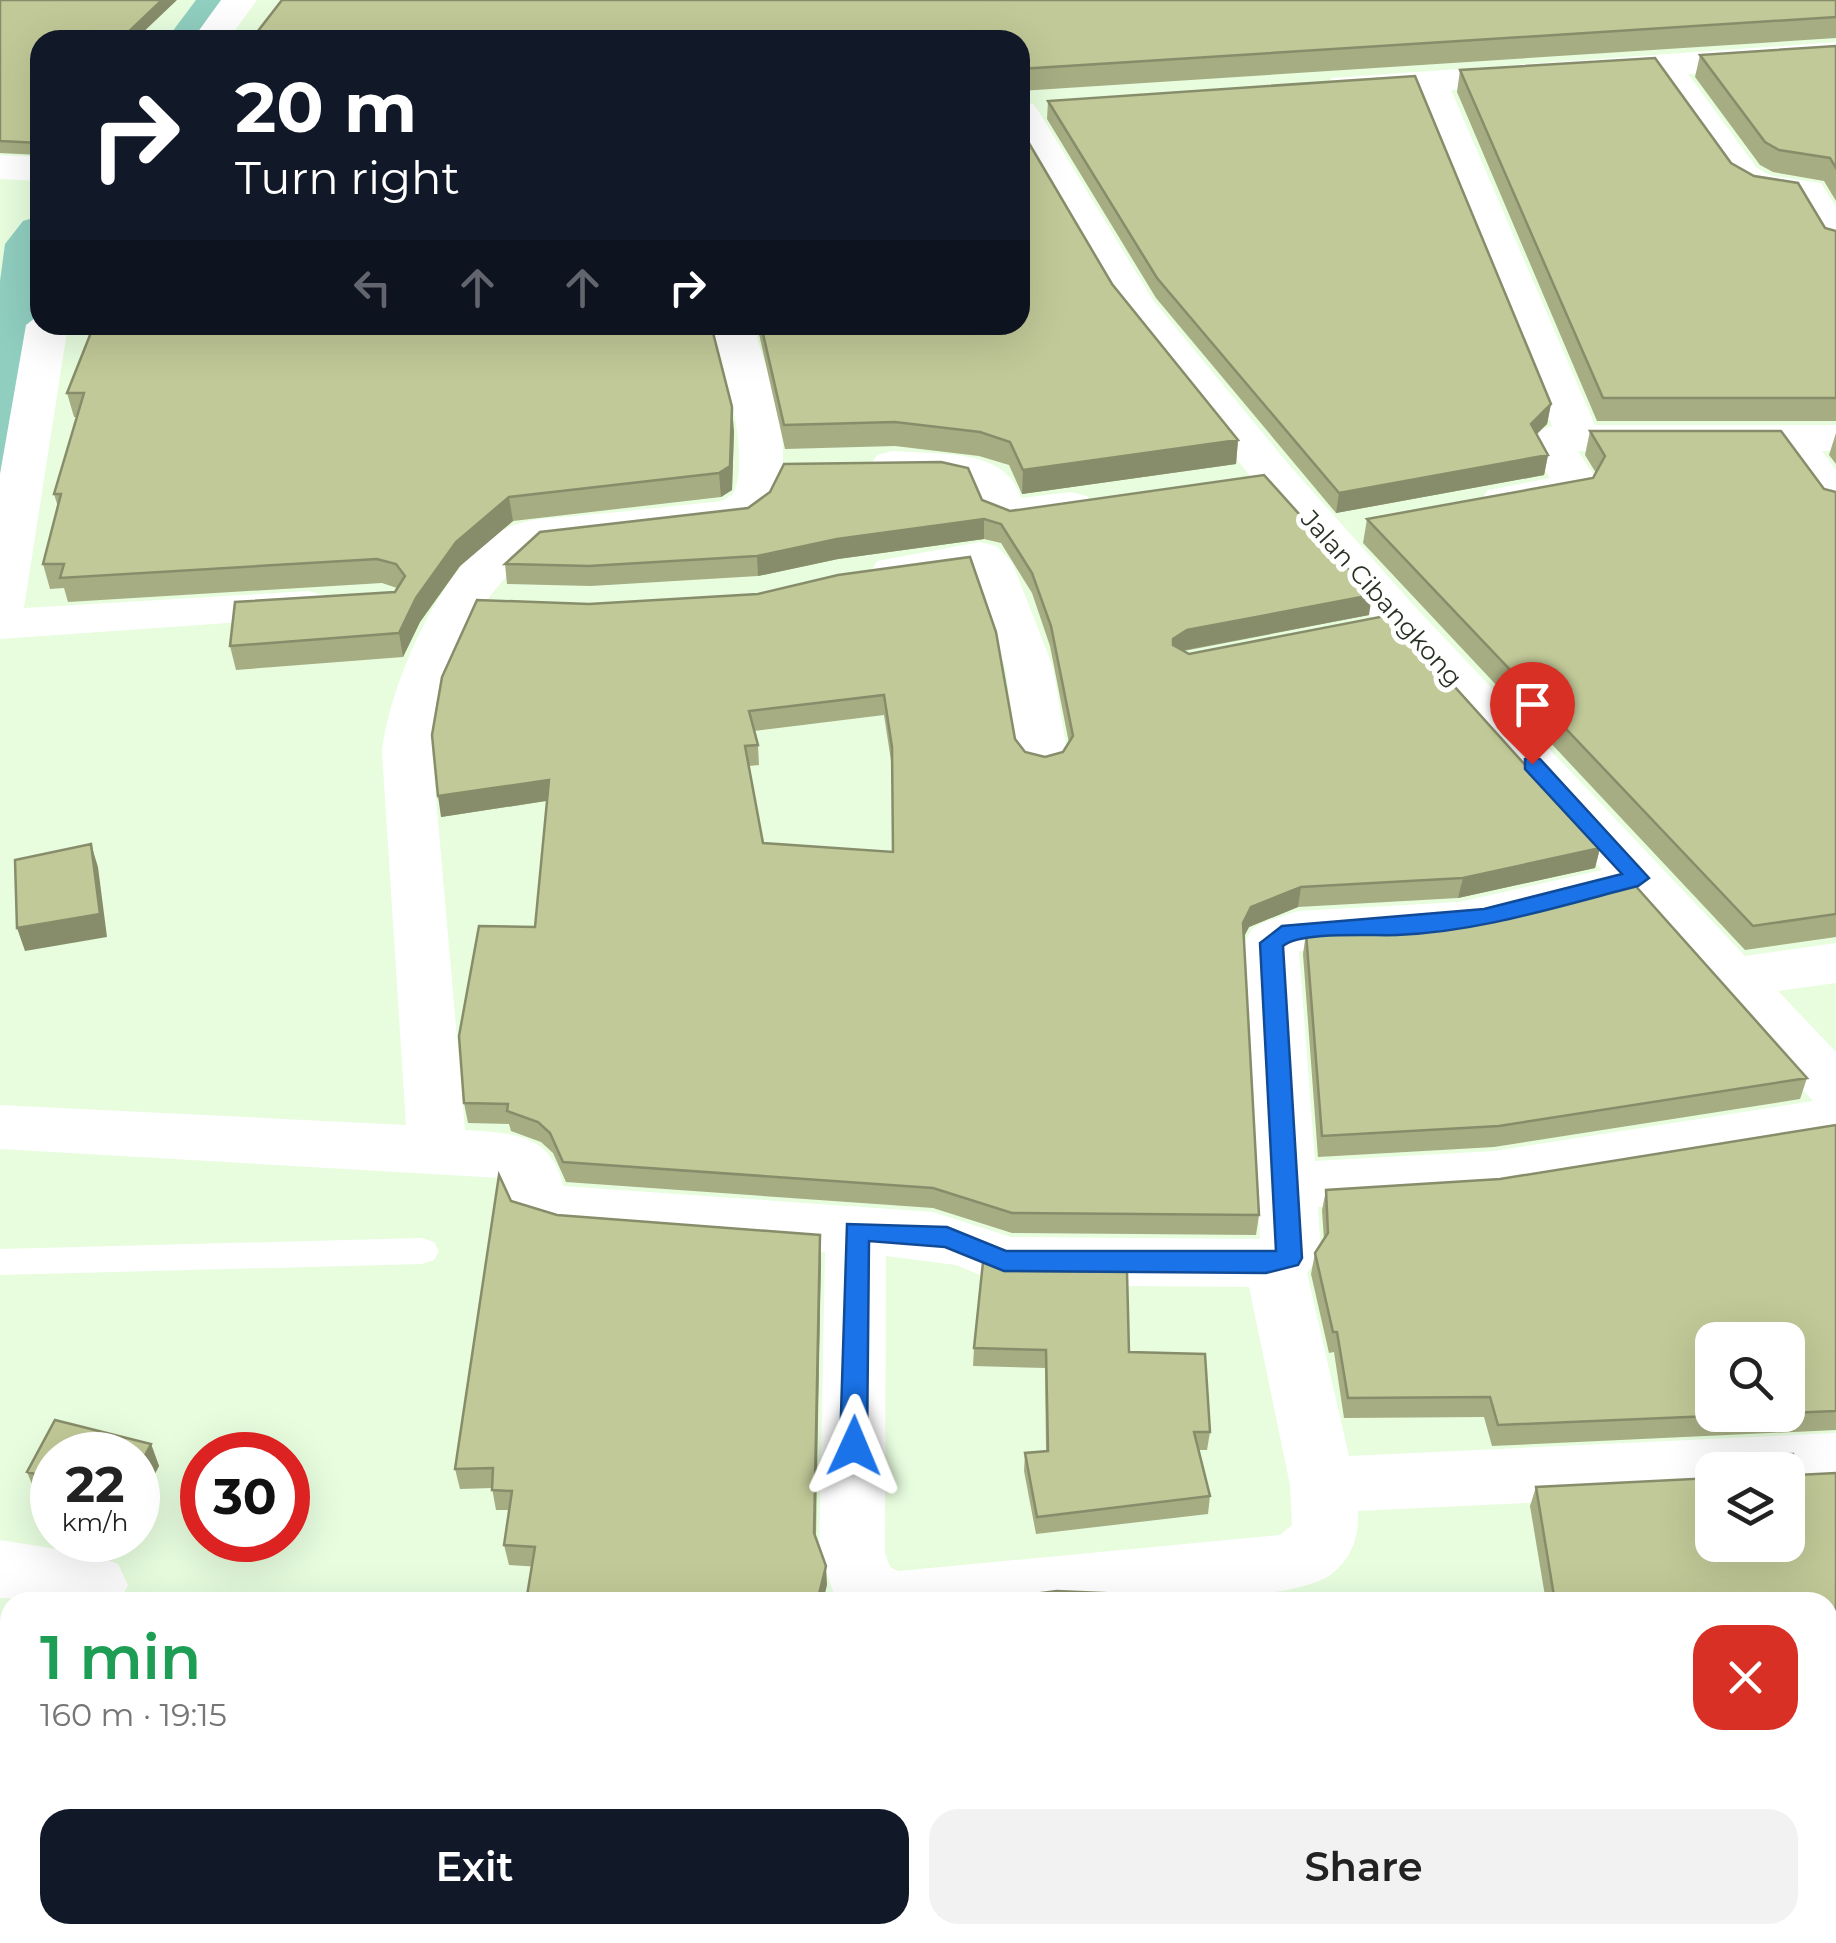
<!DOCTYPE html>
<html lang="en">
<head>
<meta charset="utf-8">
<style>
	:root { --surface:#fff; --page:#f2f2f2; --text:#222; --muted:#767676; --accent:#111827 }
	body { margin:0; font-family:Montserrat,sans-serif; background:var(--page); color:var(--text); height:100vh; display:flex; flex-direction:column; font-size:38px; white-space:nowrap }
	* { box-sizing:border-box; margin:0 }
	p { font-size:32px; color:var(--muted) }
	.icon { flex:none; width:55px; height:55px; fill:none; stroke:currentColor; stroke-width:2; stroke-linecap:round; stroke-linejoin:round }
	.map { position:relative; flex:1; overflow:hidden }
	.sheet { position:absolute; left:0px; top:1592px; width:1838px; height:352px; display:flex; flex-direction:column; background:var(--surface); border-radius:30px 30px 0 0; box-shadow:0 10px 40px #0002 }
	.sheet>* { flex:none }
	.banner { position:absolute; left:30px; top:30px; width:1000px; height:305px; border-radius:30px; box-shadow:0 10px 40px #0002; background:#111827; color:#fff; overflow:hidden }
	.fabs { position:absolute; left:1695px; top:1322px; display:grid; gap:20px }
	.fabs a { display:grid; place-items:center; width:110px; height:110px; border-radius:20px; background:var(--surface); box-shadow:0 10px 40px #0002; font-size:50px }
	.speed { position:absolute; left:30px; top:1432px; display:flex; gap:20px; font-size:50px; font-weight:700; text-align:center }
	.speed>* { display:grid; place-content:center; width:130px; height:130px; border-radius:50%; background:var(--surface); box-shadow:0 10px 40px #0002; line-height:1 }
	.speed small { font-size:25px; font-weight:400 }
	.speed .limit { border:15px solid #d22; background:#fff; color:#111 }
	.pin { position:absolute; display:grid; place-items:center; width:85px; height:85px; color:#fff; margin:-102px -42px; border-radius:50% 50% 50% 0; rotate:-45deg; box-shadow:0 0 10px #0007 }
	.pin .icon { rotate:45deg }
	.me { position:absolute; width:110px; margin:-55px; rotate:1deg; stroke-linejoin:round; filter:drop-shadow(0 0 8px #0008) }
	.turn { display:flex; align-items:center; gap:35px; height:210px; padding:0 40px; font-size:45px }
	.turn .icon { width:130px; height:130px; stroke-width:2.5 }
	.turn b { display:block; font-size:70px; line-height:85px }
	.lanes { display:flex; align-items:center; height:95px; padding:0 40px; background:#0003; justify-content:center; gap:50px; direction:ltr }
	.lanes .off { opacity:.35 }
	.round { display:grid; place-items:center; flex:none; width:105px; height:105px; border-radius:30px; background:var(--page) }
	.head { display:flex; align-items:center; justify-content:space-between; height:170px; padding:0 40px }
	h1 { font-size:60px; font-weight:600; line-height:75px; color:#1e9e55 }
	.cta { display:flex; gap:20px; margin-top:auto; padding:20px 40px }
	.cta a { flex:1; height:115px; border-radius:30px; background:var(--accent); color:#fff; font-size:40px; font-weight:600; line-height:115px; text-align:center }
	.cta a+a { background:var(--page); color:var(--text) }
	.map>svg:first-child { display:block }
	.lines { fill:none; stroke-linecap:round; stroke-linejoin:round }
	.canal { fill:#90cebf; fill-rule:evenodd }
	.lane { fill:#fff; fill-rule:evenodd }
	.street { fill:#fff; fill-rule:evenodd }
	.wall { fill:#a6ad83; fill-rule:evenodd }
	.shaded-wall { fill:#878d6a }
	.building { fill:#c1c998; stroke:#878d6a; stroke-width:2.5; fill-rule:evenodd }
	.route { fill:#1a73e8; stroke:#114b97; stroke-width:2.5 }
	.labels { text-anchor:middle; stroke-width:10; stroke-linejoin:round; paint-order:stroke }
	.street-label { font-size:25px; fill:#2a3226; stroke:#fff }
</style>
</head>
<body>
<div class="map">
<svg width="1836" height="1943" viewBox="0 0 1836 1943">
	<rect width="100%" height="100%" fill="#e7fdde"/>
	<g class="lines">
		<!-- canal -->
		<path class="canal" d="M196,0H241L211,40H166Z
			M40,216V325H45L28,472L19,484L0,489V281L5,244L23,221Z"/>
		<!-- lane -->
		<path class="lane" d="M422,1238L434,1242L439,1251L434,1260L422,1264L0,1275V1249Z"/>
		<!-- street -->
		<path class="street" d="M221,0H257L228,40H192Z
			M1836,42V64L1688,74L1757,168L1772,176L1821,183L1836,207V252L1822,249L1794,202L1749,195L1729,184L1652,76L1451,90L1595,425H1836V451H1822L1836,470V515L1820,511L1776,451H1578L1596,478L1587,498L1504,514L1488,510L1481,500L1488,490L1550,478L1530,446L1542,429L1552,426L1415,92L1332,94L1326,86L1332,78Z
			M1020,101L1033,104L1039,112L1153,300L1290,466L1418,610L1745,956L1836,943V983L1778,991L1836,1052V1141L1494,1196L1318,1207L1321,1254L1307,1273L1349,1456L1836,1433V1489L1788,1491V1470H1712V1494L1358,1511C1359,1535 1353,1556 1334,1572C1284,1618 922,1602 837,1602L819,1553L825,1252L561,1232L516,1218L500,1178L0,1149V1105L406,1125L382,752C389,685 447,546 517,524C538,517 563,518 585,515C631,511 676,506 722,501L733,494C752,457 723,364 711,325H753C771,384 820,506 733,528L541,548C476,589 439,678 432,752L465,1130C511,1133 552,1133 563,1186L933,1212L1011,1237L1260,1239L1244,943L1252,929L1264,922L1298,911L1459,902L1602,870L1384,632L1258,486L1120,314L1020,144ZM1628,899L1813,1101L1494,1151L1315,1161L1299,951L1459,940ZM886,1256L956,1265L1004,1285L1249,1287L1290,1485L1292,1525L1280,1535L898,1571L890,1567L885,1553Z
			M0,155L40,157V181L0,179Z
			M40,314V325H68L24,608L309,591L326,596L333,606L326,616L0,639V474L26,325Z
			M893,451C937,455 1007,447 1021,498L1071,492L1087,496L1094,506L1087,516C1061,522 1004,538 983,516C976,508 975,495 971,486L877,473L871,464L877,455Z
			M980,542L996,546L1012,562L1053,667L1068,757L1061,769L1043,774L1025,769L1018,757L1005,667L969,572L894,585L877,581L871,571L877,561Z
			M0,1540L94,1555L118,1564L128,1585L119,1602L0,1598Z"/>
	</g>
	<!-- wall -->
	<path class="wall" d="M0,0L40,40V155L0,153Z
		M1836,0V38L1020,91V40Z
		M1836,46V201L1824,181L1773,172L1760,165L1695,77L1700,55Z
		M1460,70L1731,163L1825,228L1836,231V421H1597L1457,92Z
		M1048,101L1551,404L1547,424L1536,434L1548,455L1544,475L1336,513L1156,298L1047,119Z
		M1112,284L1238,440L1236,464L1022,494L1009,465L979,456L895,446L785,449L757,325H1020Z
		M94,325L734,431L732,490L721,497L513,521L460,566L420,622L403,657L236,670L230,646L395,592L397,588L382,583L68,602L64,588L50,589L43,564L58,507L54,494L77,417H74L67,393Z
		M1590,431L1836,492V937L1745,950L1363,543L1367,519L1593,478L1596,473L1585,455Z
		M1836,433V464L1829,455Z
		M982,500L1010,511L1369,615L1184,651L1600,848L1595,868L1458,898L1298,907L1249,927L1244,937L1259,1215L1256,1235L1012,1233L933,1208L566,1182L553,1153L541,1142L511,1131L509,1124L468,1123L464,1103L535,927L547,801L441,817L589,604L758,594L1015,739L1025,752L1045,757L1063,752L1069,743L1050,646L1032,593L1001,543L984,539L838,559L758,576L591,586L507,584L505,564ZM884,715L892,767L893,852L763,843L749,766L759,765L758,745L754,731Z
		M1306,933L1807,1078L1800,1099L1494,1147L1318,1157L1303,954Z
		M1836,1125V1430L1492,1446L1484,1417L1344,1418L1334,1352L1329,1353L1311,1274L1315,1253L1324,1240L1322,1210L1326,1190L1500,1179ZM1788,1340V1415H1712Z
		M511,1201L557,1215L821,1255L816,1537L827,1585L509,1565L504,1545L509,1510H496L492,1488L460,1489L455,1469Z
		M974,1348L1129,1352L1210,1432L1207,1450H1199L1210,1496L1208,1514L1036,1534L1024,1471L1025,1453L1046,1451L1045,1368L973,1366Z
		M55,1420L151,1444L159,1466L138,1506V1455H52V1498L36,1494L27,1472Z
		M1724,1454H1793L1797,1475L1836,1473V1943L590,1942L589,1935H1828V1602H1546L1530,1506L1536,1487L1712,1478V1545H1788V1470H1717Z"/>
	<!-- shaded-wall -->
	<path class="shaded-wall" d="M162,0H177L135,40H120Z
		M1551,404L1547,424L1527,444L1531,424Z
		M732,407L734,431L732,490L721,497L719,473Z
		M1238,440L1236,464L1022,494L1023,470Z
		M1548,455L1544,475L1336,513L1339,493Z
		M509,497L513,521L460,566L420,622L403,657L399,633L416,598L456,542Z
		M984,519V539L838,559L758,576L757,556L837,539Z
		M1372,595L1369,615L1185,650L1171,659L1173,639L1187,630Z
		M549,780L551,800L441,817L438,796Z
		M91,844L98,867L107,937L25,951L17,928Z
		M1600,848L1595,868L1458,898L1463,878Z
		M1301,887L1298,907L1249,927L1240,943L1243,923L1251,907Z
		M820,1235L821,1255L815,1553L814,1533Z
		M151,1444L159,1466L138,1506V1469Z
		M826,1566L827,1585L823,1602H817Z
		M354,1935H366L364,1943H351Z"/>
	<!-- building -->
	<path class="building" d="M0,0H162L120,40H40V143L0,141Z
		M282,0H1836V17L1020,69V76V40H251Z
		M1836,46V168L1830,158L1779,150L1765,142L1700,55Z
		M1655,58L1731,163L1754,176L1798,183L1825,228L1836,231V398H1603L1460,70Z
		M1415,76L1551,404L1531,424L1548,455L1339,493L1157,278L1048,101Z
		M1020,128L1112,284L1238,440L1023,470L1010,442L980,432L895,422L784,425L761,325H1020Z
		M94,325H711L732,407L730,466L719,473L509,497L456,542L416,598L399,633L230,646L235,602L395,592L405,576L396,564L377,559L60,578L64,564H43L61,494H54L84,393H67Z
		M1590,431H1781L1824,489L1836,492V914L1753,926L1367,519L1593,478L1605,456Z
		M941,462L968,468L982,500L1010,511L1264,475L1372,595L1187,630L1173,639V645L1189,654L1390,615L1600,848L1463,878L1301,887L1251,907L1243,923L1259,1215L1012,1213L933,1188L563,1162L550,1133L538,1122L507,1111L508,1104L464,1103L459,1036L479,926L535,927L549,780L438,796L432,735L442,677L477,600L589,604L758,594L838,575L970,557L996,632L1015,739L1025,752L1045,757L1063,752L1073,736L1051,626L1032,573L1001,524L984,519L837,539L757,556L589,566L505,564L540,532L748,508L770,492L784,464ZM884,695L892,747L893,852L763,843L745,746L758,745L749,711Z
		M91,844L100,914L17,928L15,860Z
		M1632,882L1807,1078L1499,1126L1322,1136L1306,933L1464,923Z
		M1836,1125V1411L1788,1413V1340H1712V1415H1734L1498,1425L1490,1397L1348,1398L1337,1332H1333L1315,1253L1328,1233L1326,1190L1500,1179Z
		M499,1175L511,1201L557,1215L820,1235L814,1533L826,1566L817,1602H526L535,1547L504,1545L512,1491L492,1490L493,1468L455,1469Z
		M983,1262L1005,1271L1127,1272L1129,1352L1205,1354L1210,1432H1194L1210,1496L1037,1517L1025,1453L1048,1451L1046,1350L974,1348Z
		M55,1420L151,1444L138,1469V1455H52V1478L27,1472Z
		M1724,1454H1793L1797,1475L1836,1473V1943H595L596,1935H1828V1602H1555L1536,1487L1712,1478V1545H1788V1470H1721Z
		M1057,1591L1309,1602H971Z
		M1363,1601L1470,1602H1363Z
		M0,1633L10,1636V1935H354L351,1943H0Z"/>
	<!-- route -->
	<path class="route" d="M1532,757L1540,759L1649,878L1638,886C1559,906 1479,932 1397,935C1371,936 1301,931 1283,946L1302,1258L1298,1265L1266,1273L1004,1271L945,1247L869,1241L867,1446L863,1453H844L840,1446L847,1224L947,1227L1006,1251H1276L1260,943L1282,926L1484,909L1622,874L1525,769V759Z"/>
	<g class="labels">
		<!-- street labels -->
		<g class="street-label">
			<text transform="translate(1382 598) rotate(48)" y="9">Jalan Cibangkong</text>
		</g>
	</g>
</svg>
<div class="fabs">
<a><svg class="icon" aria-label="search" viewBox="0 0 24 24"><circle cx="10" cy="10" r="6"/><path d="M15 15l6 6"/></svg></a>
<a><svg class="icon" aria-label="layers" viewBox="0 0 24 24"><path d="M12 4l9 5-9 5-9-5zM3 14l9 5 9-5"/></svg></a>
</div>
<div class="speed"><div>22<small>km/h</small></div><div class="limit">30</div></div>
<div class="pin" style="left:1532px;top:764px;background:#d93025"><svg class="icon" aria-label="arrive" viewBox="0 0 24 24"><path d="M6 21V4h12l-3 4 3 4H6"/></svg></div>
<svg class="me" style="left:854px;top:1446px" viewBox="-20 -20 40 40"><path d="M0-17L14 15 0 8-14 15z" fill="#1a73e8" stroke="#fff" stroke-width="4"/></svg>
<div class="banner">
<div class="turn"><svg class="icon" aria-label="right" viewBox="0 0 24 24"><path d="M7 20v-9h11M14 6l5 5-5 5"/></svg><div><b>20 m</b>Turn right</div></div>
<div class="lanes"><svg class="icon off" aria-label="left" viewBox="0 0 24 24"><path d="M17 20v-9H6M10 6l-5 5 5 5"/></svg><svg class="icon off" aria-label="ahead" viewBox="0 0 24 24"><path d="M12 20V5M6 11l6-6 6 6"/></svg><svg class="icon off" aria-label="ahead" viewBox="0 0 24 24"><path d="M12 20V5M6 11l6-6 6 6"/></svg><svg class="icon" aria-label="right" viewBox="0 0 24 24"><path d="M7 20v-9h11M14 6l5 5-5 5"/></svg></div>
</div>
<section class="sheet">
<div class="head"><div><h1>1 min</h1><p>160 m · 19:15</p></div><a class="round" style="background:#d93025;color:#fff"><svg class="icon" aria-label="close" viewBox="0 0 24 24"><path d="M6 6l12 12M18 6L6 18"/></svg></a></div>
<div class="cta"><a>Exit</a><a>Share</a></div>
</section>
</div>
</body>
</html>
